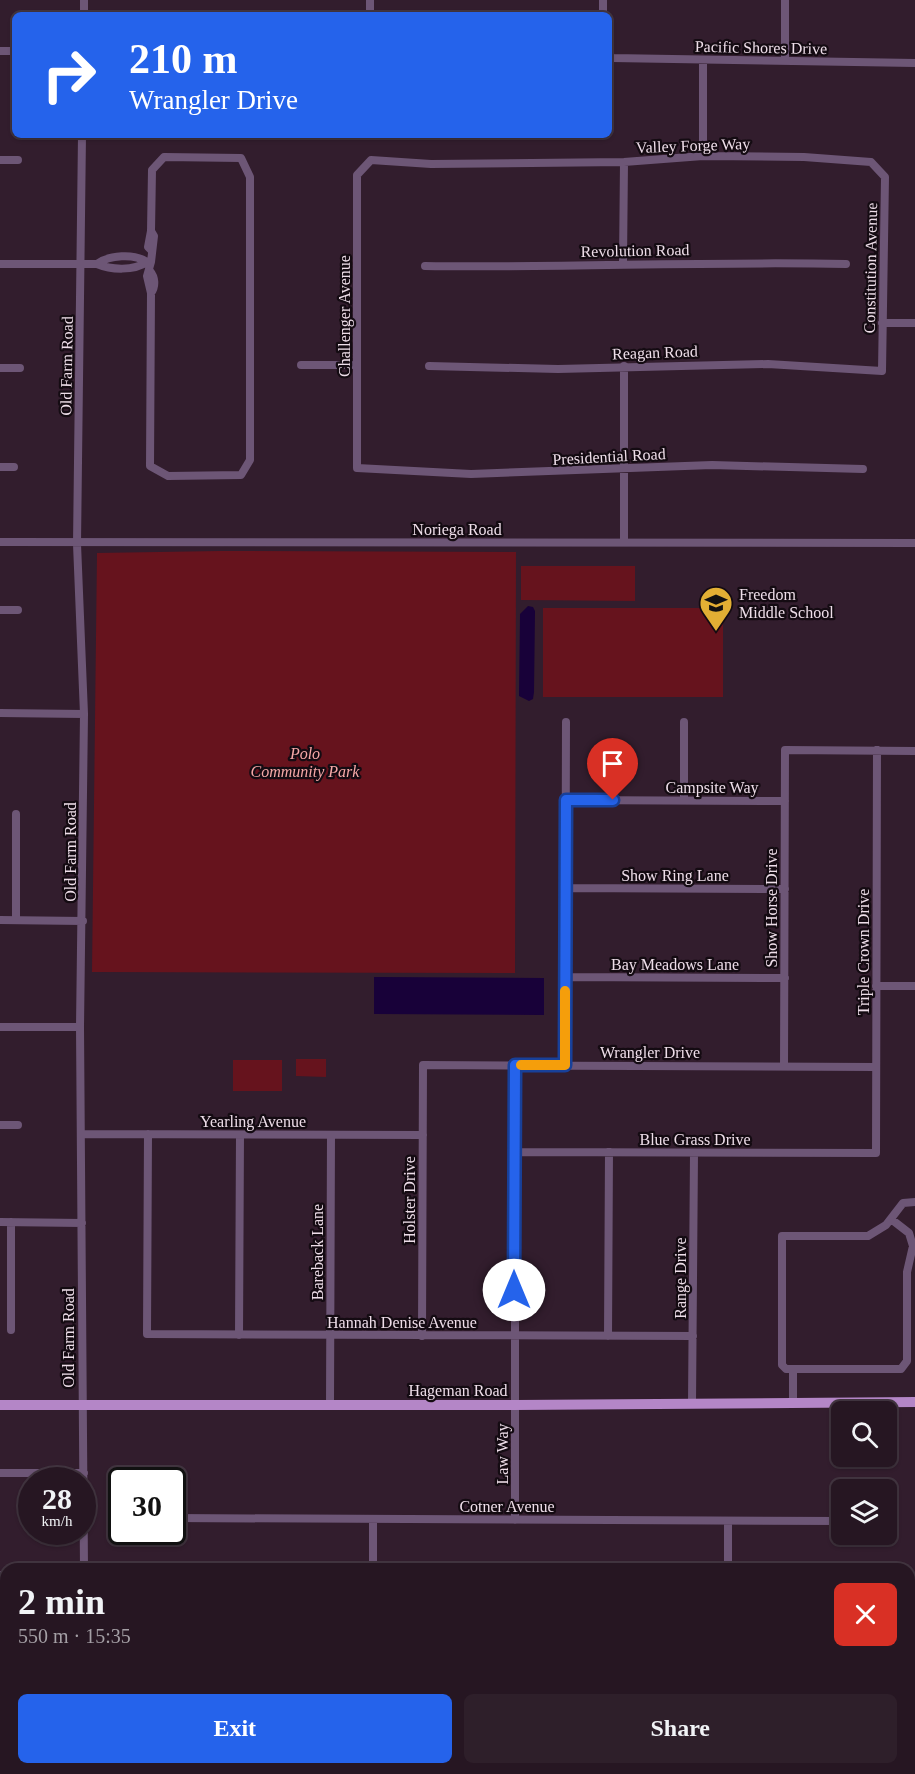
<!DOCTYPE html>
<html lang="en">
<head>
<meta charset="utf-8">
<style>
	:root { --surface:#261622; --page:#2e1f2a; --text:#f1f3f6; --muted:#a49fa5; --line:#423540; --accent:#2563eb }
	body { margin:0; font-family:"Times New Roman",serif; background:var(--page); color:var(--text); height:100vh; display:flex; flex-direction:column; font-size:22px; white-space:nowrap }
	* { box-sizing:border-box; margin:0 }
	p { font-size:20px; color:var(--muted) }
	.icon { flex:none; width:33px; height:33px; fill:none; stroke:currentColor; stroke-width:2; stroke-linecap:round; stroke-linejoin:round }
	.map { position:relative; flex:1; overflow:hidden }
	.panel { position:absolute; left:0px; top:1563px; width:915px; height:212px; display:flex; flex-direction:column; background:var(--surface); border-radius:18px 18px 0 0; box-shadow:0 2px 4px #0004,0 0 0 2px var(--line) }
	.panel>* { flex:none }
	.banner { position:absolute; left:12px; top:12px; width:600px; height:126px; border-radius:9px; box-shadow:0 2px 4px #0004,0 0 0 2px var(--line); background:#2563eb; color:#fff; overflow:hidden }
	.controls { position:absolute; left:831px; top:1401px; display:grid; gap:12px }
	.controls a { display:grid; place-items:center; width:66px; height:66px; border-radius:9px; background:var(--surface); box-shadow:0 2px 4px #0004,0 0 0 2px var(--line); font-size:30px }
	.speed { position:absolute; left:18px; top:1467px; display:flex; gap:12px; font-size:30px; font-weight:700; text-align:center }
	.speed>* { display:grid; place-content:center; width:78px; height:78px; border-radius:50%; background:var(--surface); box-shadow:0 2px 4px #0004,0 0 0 2px var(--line); line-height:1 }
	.speed small { font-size:15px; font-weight:400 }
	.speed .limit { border:3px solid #111; border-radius:9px; background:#fff; color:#111 }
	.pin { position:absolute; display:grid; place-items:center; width:51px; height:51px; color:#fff; margin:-62px -26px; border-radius:50% 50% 50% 0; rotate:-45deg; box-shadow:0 0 6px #0007 }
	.pin .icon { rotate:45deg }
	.me { position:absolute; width:66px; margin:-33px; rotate:0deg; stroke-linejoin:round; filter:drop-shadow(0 0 4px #0008) }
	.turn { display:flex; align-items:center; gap:21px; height:126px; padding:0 18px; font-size:27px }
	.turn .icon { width:78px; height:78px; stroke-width:2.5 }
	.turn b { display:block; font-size:42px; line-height:51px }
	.round { display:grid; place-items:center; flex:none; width:63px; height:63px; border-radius:9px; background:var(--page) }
	.overview { display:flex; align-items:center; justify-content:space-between; height:102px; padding:0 18px }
	h1 { font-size:36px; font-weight:800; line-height:45px }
	.primary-button { display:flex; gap:12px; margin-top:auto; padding:12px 18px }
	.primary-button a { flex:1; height:69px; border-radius:9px; background:var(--accent); color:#fff; font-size:24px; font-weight:800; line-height:69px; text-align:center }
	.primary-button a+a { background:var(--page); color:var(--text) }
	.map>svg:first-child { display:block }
	.green { fill:#66131d }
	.water { fill:#180139 }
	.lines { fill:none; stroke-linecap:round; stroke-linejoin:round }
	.minor { stroke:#6d5676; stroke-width:8 }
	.major { stroke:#b486c7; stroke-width:10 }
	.route-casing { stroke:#184099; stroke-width:15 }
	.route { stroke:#2563eb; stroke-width:10 }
	.slow { stroke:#f59e0b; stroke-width:10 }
	.labels { text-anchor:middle; stroke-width:4.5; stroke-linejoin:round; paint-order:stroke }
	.street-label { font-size:16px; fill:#eedee9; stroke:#140b12 }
	.poi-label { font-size:16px; fill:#eedee9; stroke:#140b12; text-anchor:start }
	.park-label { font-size:16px; font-style:italic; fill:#f6a8a7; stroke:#140b12 }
</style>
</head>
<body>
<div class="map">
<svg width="915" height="1774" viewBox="0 0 915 1774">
	<rect width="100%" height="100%" fill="#321d2d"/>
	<!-- green -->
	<path class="green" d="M220,551L516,552L515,973L92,972L97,553Z
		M521,566H635V601L521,600Z
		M543,608H723V697H543Z
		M296,1059H326V1077L296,1076Z
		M233,1060H282V1091H233Z"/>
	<!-- water -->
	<path class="water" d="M528,606L533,607L535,611L534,692L533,699L529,701L519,696L520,614Z
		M374,977L544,978V1015L374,1014Z"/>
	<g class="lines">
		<!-- minor -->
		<path class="minor" d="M370,0V15
			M603,0V15
			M84,15V0
			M0,51H15
			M609,53L612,58L915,63
			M703,60V156
			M785,61V0
			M82,135L77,544L84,714L80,1027L84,1569
			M0,160H18
			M151,231L152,170L164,157L241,158L250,177V460L241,475L168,476L150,466L151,293
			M151,250L148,247L151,231L154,236L151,262
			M147,262H151L147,276L151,293C156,286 155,277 150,271
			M623,263L624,162
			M0,264H97C111,270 134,271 147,262C134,253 109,255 97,264
			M425,266C565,268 705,261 846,264
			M882,323H915
			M301,365H357
			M429,366L558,369L768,364L882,371L885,177L871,162L804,157L703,156L624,162L431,164L371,160L357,175V468L471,474L712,465L863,469
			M0,368H20
			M0,467H14
			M0,542L915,543
			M624,542V366
			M0,610H18
			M0,713L84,714
			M566,800L785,801
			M684,800V722
			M565,888L785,889
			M0,920L83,921
			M16,920V814
			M565,977L785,978
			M876,986H915
			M0,1027H80
			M565,1065L566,722
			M784,1066L785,750L915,751
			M0,1125H18
			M82,1134L423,1135
			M148,1134L147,1334L693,1336
			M515,1152L876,1153L877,750
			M891,1219L909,1233L913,1246L907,1272V1361L901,1369H786L782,1365V1236H868L886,1225L903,1203L915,1202
			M0,1222L82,1223
			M11,1330V1222
			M239,1335L240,1135
			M422,1336L423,1065L876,1067
			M608,1336L609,1152
			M793,1369V1403
			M692,1404L694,1153
			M330,1405L331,1135
			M0,1473H84
			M172,1518L842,1521
			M515,1520V1065
			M373,1569V1519
			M728,1569V1521
			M0,1575H6
			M909,1631H915
			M0,1677H6
			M260,1768V1774
			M17,1774V1768
			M83,1774V1768
			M372,1774V1768"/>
		<!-- major -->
		<path class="major" d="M0,1405H515L915,1402"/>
	</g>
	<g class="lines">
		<defs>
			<path id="route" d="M514,1290L515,1065H565L566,800H613"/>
		</defs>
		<!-- route casing -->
		<use href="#route" class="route-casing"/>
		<!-- route -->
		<use href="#route" class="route"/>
		<!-- slow -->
		<path class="slow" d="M521,1065H565V991"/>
	</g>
	<!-- icons -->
	<defs>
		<symbol id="school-pin" viewBox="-11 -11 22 30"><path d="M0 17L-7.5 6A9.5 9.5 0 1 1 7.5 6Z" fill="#e2af34" stroke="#140b12"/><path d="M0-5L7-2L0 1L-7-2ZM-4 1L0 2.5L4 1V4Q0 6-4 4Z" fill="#111"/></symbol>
	</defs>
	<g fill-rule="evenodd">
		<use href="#school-pin" x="697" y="584" width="38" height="52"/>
	</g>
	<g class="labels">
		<!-- street labels -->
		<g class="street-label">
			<text transform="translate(761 47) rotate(1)" y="6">Pacific Shores Drive</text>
			<text transform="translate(693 145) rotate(-2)" y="6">Valley Forge Way</text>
			<text transform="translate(635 250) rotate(-1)" y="6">Revolution Road</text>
			<text transform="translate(870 268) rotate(-89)" y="6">Constitution Avenue</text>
			<text transform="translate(344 316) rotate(-90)" y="6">Challenger Avenue</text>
			<text transform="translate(655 352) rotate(-2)" y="6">Reagan Road</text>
			<text transform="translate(66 366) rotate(-89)" y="6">Old Farm Road</text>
			<text transform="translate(609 456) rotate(-3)" y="6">Presidential Road</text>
			<text x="457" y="535">Noriega Road</text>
			<text x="712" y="793">Campsite Way</text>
			<text transform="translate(70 852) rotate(-90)" y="6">Old Farm Road</text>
			<text x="675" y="881">Show Ring Lane</text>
			<text transform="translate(771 908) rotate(-90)" y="6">Show Horse Drive</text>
			<text transform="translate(863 952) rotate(-90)" y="6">Triple Crown Drive</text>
			<text x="675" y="970">Bay Meadows Lane</text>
			<text x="650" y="1058">Wrangler Drive</text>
			<text x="253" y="1127">Yearling Avenue</text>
			<text x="695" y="1145">Blue Grass Drive</text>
			<text transform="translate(409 1200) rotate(-90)" y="6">Holster Drive</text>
			<text transform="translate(317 1252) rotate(-90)" y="6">Bareback Lane</text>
			<text transform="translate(680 1278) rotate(-90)" y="6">Range Drive</text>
			<text x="402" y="1328">Hannah Denise Avenue</text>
			<text transform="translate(68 1338) rotate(-90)" y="6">Old Farm Road</text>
			<text x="458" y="1396">Hageman Road</text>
			<text transform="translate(502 1454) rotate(-90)" y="6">Law Way</text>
			<text x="507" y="1512">Cotner Avenue</text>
		</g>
		<!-- poi labels -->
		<g class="poi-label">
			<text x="739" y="600">Freedom<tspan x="739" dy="18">Middle School</tspan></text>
		</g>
		<!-- park labels -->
		<g class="park-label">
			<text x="305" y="759">Polo<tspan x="305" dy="18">Community Park</tspan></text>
		</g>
	</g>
</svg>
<div class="controls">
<a><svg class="icon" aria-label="search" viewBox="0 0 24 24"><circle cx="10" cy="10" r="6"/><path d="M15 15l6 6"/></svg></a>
<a><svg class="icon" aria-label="layers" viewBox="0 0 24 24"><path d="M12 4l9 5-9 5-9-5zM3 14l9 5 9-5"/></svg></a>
</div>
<div class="speed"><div>28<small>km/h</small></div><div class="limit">30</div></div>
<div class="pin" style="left:613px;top:800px;background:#d93025"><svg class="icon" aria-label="arrive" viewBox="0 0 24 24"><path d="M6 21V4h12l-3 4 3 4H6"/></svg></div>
<svg class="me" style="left:514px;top:1290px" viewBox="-20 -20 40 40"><circle r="19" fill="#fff"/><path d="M0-13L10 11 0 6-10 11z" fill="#2563eb"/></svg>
<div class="banner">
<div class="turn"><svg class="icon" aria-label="right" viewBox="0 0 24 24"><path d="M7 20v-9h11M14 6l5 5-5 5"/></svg><div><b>210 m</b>Wrangler Drive</div></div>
</div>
<section class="panel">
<div class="overview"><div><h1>2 min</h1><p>550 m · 15:35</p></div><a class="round" style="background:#d93025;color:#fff"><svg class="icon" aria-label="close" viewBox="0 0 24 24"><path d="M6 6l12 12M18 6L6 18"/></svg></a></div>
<div class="primary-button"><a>Exit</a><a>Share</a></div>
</section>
</div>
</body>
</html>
